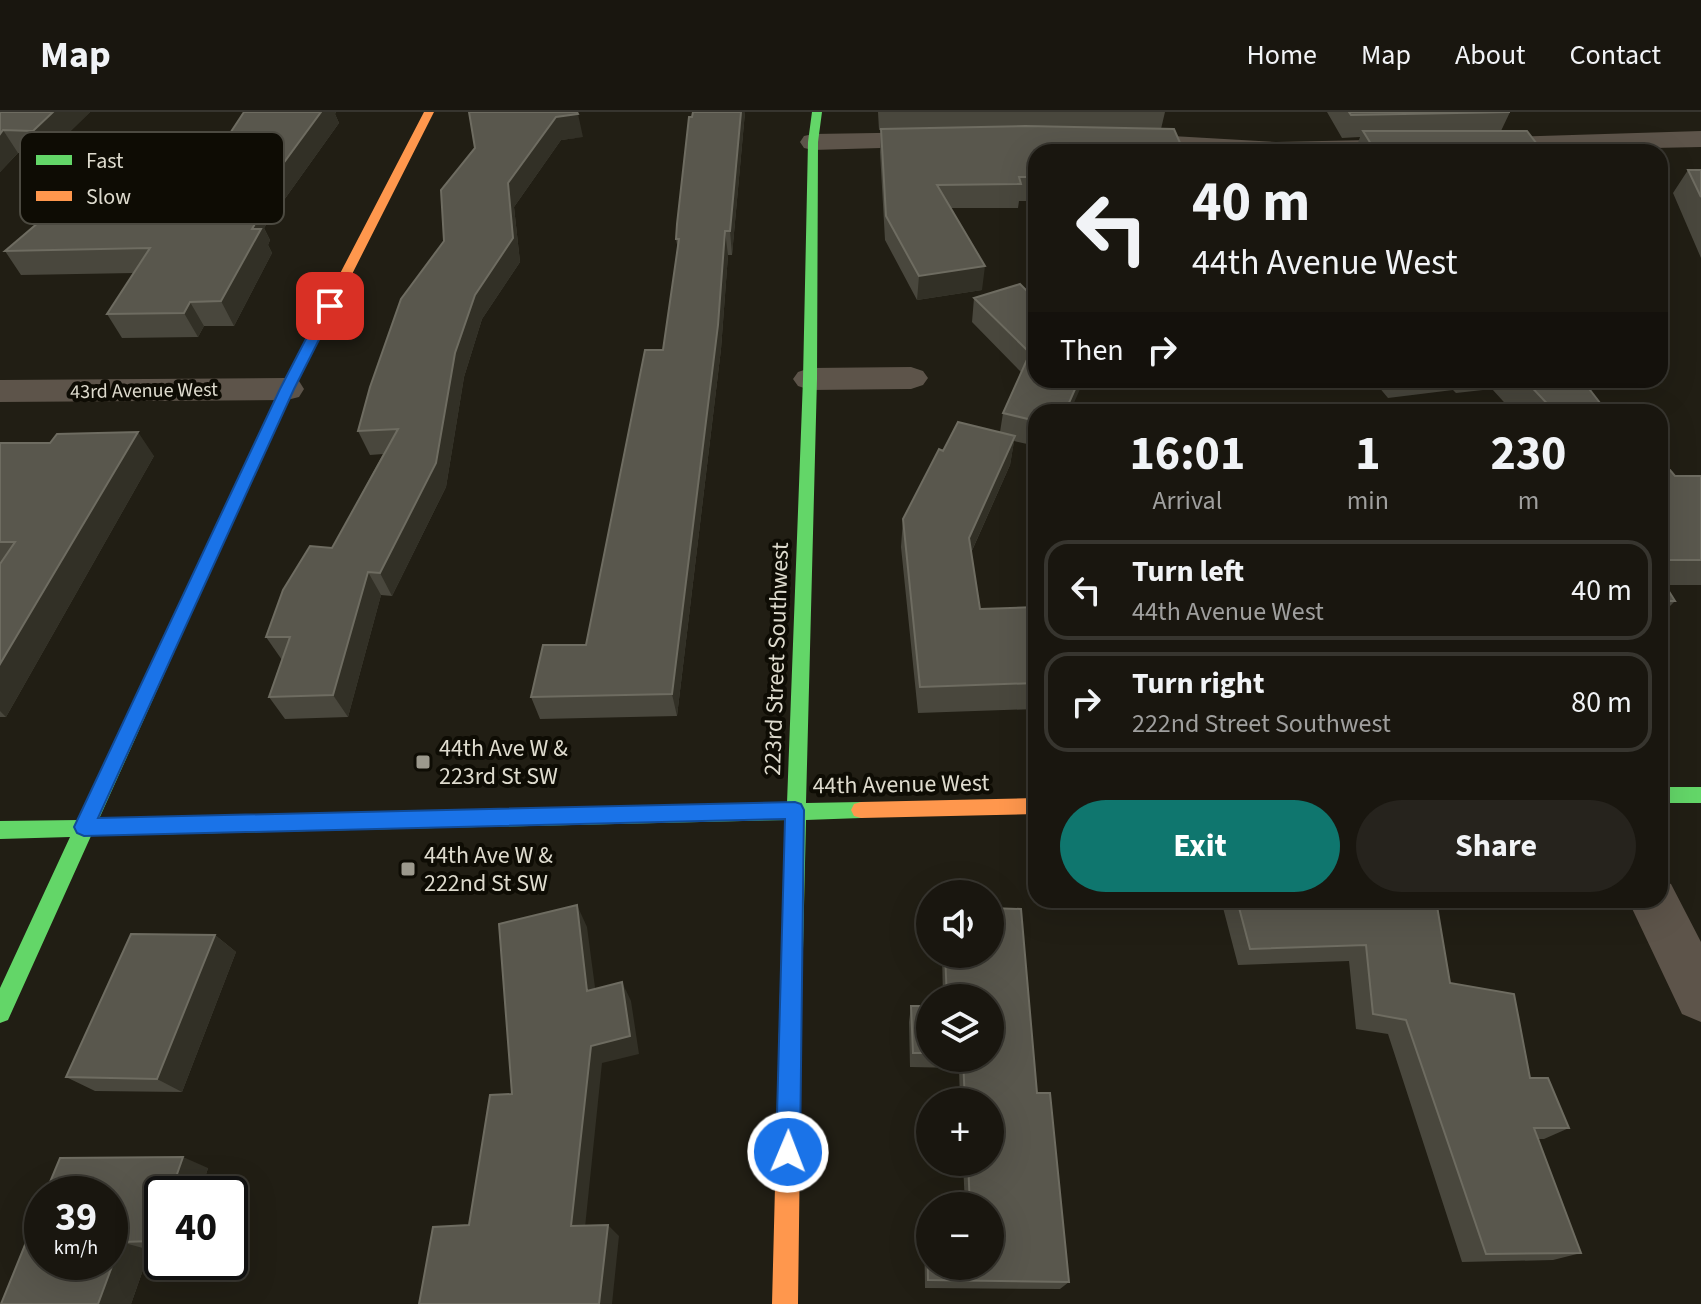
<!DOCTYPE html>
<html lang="en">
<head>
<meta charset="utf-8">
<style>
	:root { --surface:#19160f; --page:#26231d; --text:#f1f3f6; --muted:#9f9f9e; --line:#37352f; --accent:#0f766e }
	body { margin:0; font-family:"Source Sans 3",sans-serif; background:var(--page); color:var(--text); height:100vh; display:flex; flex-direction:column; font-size:30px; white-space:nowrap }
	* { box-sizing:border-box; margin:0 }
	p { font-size:26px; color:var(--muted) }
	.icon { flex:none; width:44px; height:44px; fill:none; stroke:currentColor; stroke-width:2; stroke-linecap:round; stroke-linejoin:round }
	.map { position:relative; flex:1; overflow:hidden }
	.details { position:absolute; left:1028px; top:292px; width:640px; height:504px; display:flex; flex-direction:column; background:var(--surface); border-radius:24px; box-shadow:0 8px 32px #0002,0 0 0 2px var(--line) }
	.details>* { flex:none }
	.top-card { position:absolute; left:1028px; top:32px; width:640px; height:244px; border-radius:24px; box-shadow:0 8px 32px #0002,0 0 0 2px var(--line); background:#19160f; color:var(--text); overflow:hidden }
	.tools { position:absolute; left:916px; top:768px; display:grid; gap:16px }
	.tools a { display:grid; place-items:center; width:88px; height:88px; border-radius:50%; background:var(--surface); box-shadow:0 8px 32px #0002,0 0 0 2px var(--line); font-size:40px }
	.speed { position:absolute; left:24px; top:1064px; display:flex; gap:16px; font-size:40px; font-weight:700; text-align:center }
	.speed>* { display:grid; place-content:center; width:104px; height:104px; border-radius:50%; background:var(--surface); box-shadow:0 8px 32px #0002,0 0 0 2px var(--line); line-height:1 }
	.speed small { font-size:20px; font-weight:400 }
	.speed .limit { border:4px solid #111; border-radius:12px; background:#fff; color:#111 }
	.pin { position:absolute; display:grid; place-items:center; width:68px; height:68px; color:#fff; margin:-34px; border-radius:16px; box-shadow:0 4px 12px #0006 }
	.me { position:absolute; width:88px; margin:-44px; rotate:1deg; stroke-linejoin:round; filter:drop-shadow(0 0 6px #0008) }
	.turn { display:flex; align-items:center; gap:28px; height:168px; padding:0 32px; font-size:36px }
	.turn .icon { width:104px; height:104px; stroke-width:2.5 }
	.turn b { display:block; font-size:56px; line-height:68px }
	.then { display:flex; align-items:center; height:76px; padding:0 32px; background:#0003; gap:16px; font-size:30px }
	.eta { display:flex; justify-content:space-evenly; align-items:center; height:136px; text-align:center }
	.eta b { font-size:48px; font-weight:700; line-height:56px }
	.primary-button { display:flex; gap:16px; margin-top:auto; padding:16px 32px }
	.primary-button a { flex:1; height:92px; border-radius:48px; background:var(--accent); color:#fff; font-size:32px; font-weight:700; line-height:92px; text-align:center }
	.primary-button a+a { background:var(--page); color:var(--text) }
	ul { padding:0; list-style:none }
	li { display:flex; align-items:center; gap:24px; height:100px; margin:0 16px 12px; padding:0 16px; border:4px solid var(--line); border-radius:24px }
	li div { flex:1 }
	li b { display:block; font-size:30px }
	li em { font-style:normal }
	header { display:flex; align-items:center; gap:48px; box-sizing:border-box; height:112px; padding:0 40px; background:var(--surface); border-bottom:2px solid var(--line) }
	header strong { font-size:38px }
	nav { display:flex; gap:44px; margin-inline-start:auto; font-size:28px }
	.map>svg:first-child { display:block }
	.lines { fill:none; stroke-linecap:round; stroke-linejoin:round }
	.street { fill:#5d544a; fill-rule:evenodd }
	.fast { fill:#63d668; fill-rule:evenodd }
	.slow { fill:#ff974d; fill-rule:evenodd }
	.wall { fill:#49473d }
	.shaded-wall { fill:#323026 }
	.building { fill:#59574d; stroke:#6e6c61; stroke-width:2 }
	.route { fill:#1a73e8; stroke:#114b97; stroke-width:2 }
	.poi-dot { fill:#9c998d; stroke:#0e0c04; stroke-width:3 }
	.labels { text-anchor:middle; stroke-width:8; stroke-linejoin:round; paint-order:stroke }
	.far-street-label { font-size:20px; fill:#dedbce; stroke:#0e0c04 }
	.street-label { font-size:24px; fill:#dedbce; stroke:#0e0c04 }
	.poi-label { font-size:24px; fill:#dedbce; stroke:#0e0c04; text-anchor:start }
	.key { fill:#0e0c04; stroke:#4c4a41; stroke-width:2 }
	.key-label { font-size:22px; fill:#dedbce }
</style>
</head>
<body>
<header>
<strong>Map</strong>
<nav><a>Home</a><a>Map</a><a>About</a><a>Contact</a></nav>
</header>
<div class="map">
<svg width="1701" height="1192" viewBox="0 0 1701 1192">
	<rect width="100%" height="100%" fill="#211e14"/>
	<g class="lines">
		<!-- street -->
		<path class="street" d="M1701,19V35L1472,40L1467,34L1471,28L1480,26Z
			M939,20L948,22L952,28L948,34L813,38L804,36L800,30L804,24L813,22Z
			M1120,21L1276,30L1415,27L1424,29L1428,35L1425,40H1173L1111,35L1107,29L1111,23Z
			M911,255L923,259L928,266L923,273L911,277L810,278L798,274L793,267L798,260L810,256Z
			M287,266L299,269L304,277L299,285L287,288L0,290V268Z
			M1660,768L1671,772L1701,830V910L1682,902L1628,788H1660Z"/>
		<!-- fast -->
		<path class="fast" d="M812,0H822L818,30L817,267L806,691L861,690L868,692L871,698L868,704L861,706L806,708L802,880L799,887L791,890L783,887L780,880L787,708L91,724L8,908L0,911V876L70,725L0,727V709L79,708L246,350H256L258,354L99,707L787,691L803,267L808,30Z
			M1660,675H1701V691H1660Z"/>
		<!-- slow -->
		<path class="slow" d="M424,0H434L294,277L258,354L256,358H246L244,354L280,277Z
			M1036,686V702L861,706L854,704L851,698L854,692L861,690Z
			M791,870L799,873L802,880L798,1192H772L780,880L783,873Z"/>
	</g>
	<!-- wall -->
	<path class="wall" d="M0,0H90L47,42L18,41L0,60Z
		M244,0H336L335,2L339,11L264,116L270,128L268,133L272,141L234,214H204L198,225L122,226L107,202L134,161L21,163L5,139L133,94L221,35Z
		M745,0L732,143H728L721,237L677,604L540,607L531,585L586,533L663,238L678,138L676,127Z
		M878,0H1165L1161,17L1036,40V89H1019L1018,96H951L982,178L917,188L885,128L880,40L881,18H879Z
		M1327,0H1510L1501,19L1376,40H1355L1360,25L1342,26Z
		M583,25L561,28L514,95L520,150L482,207L464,265L446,375L392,484L381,483L348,605L285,607L269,585L282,548L266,525L332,436L383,342L370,343L358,319L444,129L475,36Z
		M1688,58H1701V146L1673,81Z
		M974,186L1036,188V334L1014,329L1010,353L971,441L980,497L1036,495V597L918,601L901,435L903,407L943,339L1000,320L1003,301L1021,260L972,210Z
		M1373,268H1589L1587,274L1607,300H1513L1492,277L1456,281L1453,278L1388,286Z
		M0,331L154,344L6,605H0Z
		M1660,358L1675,364H1701V473H1665L1675,489L1660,504Z
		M1221,788H1436L1450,871L1530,966L1569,1016L1544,1027H1538L1581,1141L1553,1148L1462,1150L1388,922L1356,917L1349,849L1238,853Z
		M215,823L236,840L182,980L95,979L66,965Z
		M942,842H990L1037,981L1069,1170L1060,1177L925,1176L924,1108L927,1099L930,1154L990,1094H965L963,1050H990V990H960L959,956L910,955L909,910L911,894H930V946H990V886H943Z
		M208,1056L200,1082H162V1138H150L131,1192L110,1082Z"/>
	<!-- shaded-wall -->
	<path class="shaded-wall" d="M53,0H90L47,42L33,19Z
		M321,0H336L335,2L339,11L264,116L270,128L268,133L272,141L234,214L221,189L244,105Z
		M741,0H745L732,143L730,119Z
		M578,2L583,25L561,28L514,95L520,150L482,207L464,265L446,375L392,484L380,461L508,71L556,5Z
		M3,18L18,41L0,60V22Z
		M725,119L728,143L721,237L677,604L672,582Z
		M985,154L982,178L917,188L919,164Z
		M190,190L204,214L198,225L184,201Z
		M1079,268H1084L1070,300H1065Z
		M138,320L154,344L6,605L0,599V552Z
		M1015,324L1010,353L965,454L969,426Z
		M368,460L381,483L348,605L333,583Z
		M577,793L587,815L598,898L587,879Z
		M215,823L236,840L182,980L157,967Z
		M622,870L631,889L639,942L602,951L584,1125L571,1114L591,934Z
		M183,1045L208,1056L200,1082H170Z
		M162,1106V1132L154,1129Z
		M608,1113L619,1124L612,1192H599Z
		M121,1130L150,1138L131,1192H98Z"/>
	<!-- building -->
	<path class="building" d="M0,0H53L33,19L3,18L0,22Z
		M244,0H321L244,105H259L252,117H261L221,189L190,190L184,201L107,202L150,136L5,139L66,87L133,94L185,35H221Z
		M469,0H577L578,2L556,5L508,71L513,126L475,183L455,241L436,351L380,461L368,460L333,583L269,585L290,525H266L283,478L310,434L332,436L398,317L358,319L370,275L401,187L444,129L441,78L475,36Z
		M693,0H741L730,119H725L718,213L672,582L531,585L543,533H586L645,238H663L679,127H676L677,112L689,5H692Z
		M1349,0H1510L1351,3Z
		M1025,14L1174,17L1184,40H1036V65H1019L1021,72L937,73L985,154L919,164L886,104L881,17Z
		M1363,19H1527L1543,40H1376Z
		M1688,58H1701V85Z
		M1020,172L1036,188V268H1079L1065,300H1036V309L1003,301L1030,241L974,186Z
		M1525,268H1589L1587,274L1607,300H1555Z
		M958,310L1015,324L969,426L980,497L1036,495V571L920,575L903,407L939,337L943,339Z
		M138,320L0,552V452L15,430H0V331H50L57,322Z
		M1660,358H1670L1675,364H1701V448H1660Z
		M1660,465L1675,489H1660Z
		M1237,788H1436L1450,871L1514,882L1530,966H1548L1569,1016H1534L1581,1141L1486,1142L1406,908L1373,902L1366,833L1250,837Z
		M577,793L587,879L622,870L630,924L591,934L571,1114L608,1113L599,1192H419L433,1115L469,1113L490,983L512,982L499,812Z
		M990,796L1021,797L1037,981H1050L1069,1170L928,1168L927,1099H930V1154H990V1094H970L968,1050H990V990H965L963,946H990V886H947L945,842H990Z
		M131,822L215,823L157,967L66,965Z
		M911,894H930V941H913Z
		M183,1045L170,1082H162V1106L154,1129L121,1130L98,1192H1L42,1091V1150H110V1082H45L60,1046Z"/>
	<!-- route -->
	<path class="route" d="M330,190L336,194L294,277L98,706L795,690L801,692L804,698L800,1040L796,1048L788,1052L779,1048L776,1040L785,707L84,724L77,721L74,715L280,277L323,194Z"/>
	<!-- markers -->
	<g class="poi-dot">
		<rect x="415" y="642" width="16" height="16" rx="4"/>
		<rect x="400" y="749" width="16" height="16" rx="4"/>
	</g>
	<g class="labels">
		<!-- far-street labels -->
		<g class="far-street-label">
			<text transform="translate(144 278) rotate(-1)" y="7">43rd Avenue West</text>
		</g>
		<!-- street labels -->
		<g class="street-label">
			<text transform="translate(776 547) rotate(-88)" y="8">223rd Street Southwest</text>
			<text transform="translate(901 672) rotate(-1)" y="8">44th Avenue West</text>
		</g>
		<!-- poi labels -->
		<g class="poi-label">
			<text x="439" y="644">44th Ave W &amp;<tspan x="439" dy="28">223rd St SW</tspan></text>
			<text x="424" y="751">44th Ave W &amp;<tspan x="424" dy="28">222nd St SW</tspan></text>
		</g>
	</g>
	<!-- legend -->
	<rect x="20" y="20" width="264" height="92" rx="12" class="key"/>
	<rect x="36" y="43" width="36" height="10" fill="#63d668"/>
	<rect x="36" y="79" width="36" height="10" fill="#ff974d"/>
	<g class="key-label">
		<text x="86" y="56">Fast</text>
		<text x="86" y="92">Slow</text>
	</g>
</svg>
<div class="tools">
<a><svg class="icon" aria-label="sound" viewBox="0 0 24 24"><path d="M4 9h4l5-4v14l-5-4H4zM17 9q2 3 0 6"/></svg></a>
<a><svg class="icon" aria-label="layers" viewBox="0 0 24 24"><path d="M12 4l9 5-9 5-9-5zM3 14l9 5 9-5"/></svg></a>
<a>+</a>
<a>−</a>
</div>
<div class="speed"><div>39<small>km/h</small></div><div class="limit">40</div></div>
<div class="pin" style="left:330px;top:194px;background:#d93025"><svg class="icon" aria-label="arrive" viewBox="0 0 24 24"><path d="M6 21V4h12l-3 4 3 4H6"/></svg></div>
<svg class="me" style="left:788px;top:1040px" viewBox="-20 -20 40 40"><circle r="17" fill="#1a73e8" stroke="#fff" stroke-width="3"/><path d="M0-11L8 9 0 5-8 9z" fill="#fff"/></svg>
<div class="top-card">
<div class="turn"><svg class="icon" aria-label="left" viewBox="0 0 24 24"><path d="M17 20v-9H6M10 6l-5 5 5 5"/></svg><div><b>40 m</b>44th Avenue West</div></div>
<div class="then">Then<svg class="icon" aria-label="right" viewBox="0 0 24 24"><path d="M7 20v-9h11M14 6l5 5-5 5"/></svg></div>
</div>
<section class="details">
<div class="eta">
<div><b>16:01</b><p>Arrival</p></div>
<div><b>1</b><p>min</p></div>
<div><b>230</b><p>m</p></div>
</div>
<ul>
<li><svg class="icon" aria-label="left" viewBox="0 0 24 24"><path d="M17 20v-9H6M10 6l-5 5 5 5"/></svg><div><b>Turn left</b><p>44th Avenue West</p></div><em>40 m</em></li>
<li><svg class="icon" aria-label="right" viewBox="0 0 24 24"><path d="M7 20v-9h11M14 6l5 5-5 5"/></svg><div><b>Turn right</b><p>222nd Street Southwest</p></div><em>80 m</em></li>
</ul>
<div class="primary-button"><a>Exit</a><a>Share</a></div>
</section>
</div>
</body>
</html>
